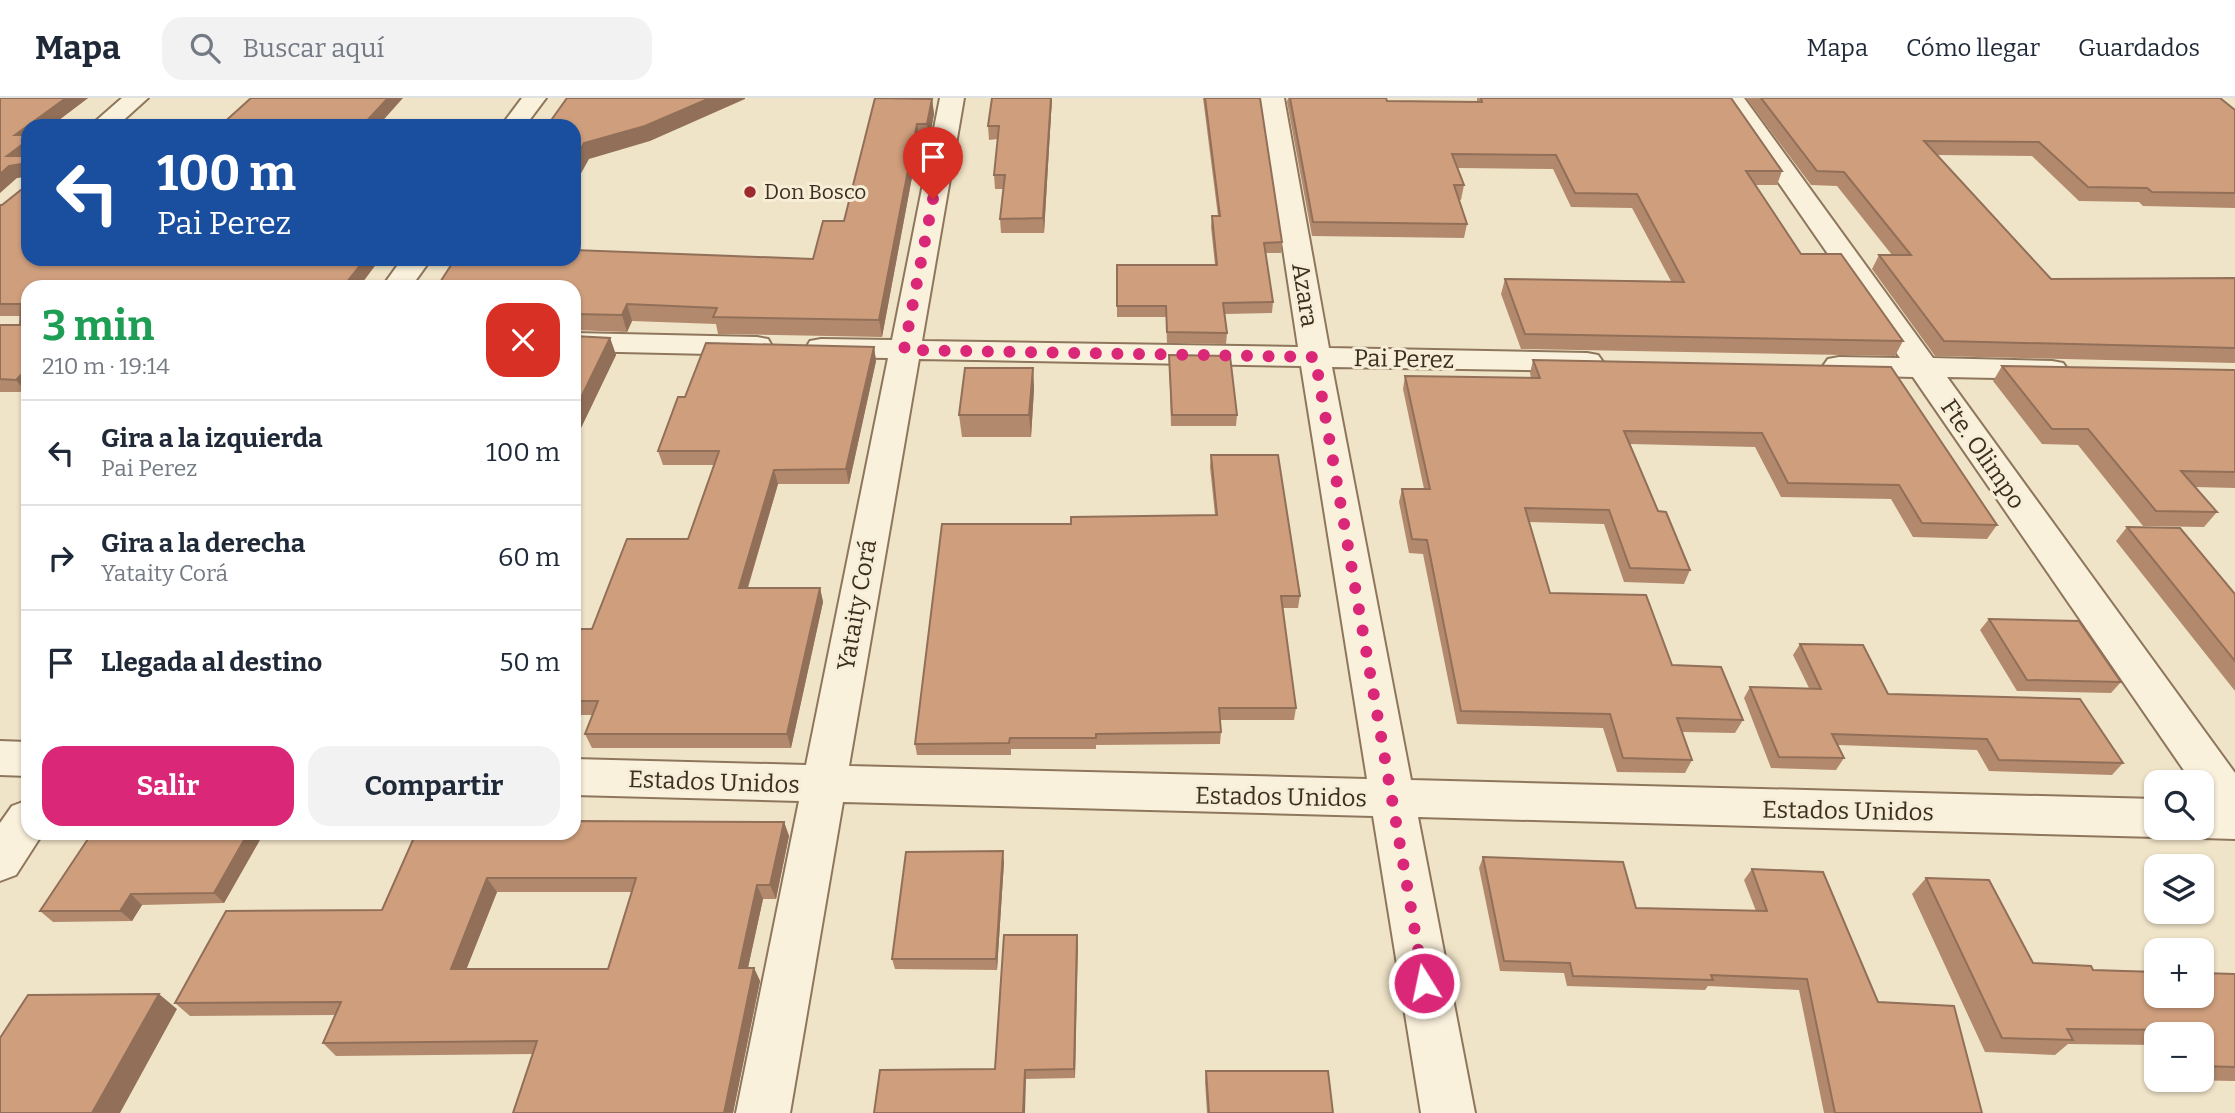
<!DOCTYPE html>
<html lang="es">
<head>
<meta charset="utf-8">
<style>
	:root { --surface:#fff; --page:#f2f2f3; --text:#1f2937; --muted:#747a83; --line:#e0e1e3; --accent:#db2777 }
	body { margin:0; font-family:Bitter,serif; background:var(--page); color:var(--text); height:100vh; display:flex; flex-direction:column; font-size:26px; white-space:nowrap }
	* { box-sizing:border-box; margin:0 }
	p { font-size:23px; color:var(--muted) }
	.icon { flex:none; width:38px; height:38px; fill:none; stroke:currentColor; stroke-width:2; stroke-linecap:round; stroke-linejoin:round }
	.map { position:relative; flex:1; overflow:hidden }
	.side { position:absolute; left:21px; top:182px; width:560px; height:560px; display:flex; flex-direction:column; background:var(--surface); border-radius:21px; box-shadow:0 2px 5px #0004 }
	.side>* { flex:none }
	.banner { position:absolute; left:21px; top:21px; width:560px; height:147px; border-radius:21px; box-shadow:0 2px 5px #0004; background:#1a4fa0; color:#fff; overflow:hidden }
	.controls { position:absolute; left:2144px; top:672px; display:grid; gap:14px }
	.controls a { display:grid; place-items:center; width:70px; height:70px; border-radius:14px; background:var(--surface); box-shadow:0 2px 5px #0004; font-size:35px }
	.pin { position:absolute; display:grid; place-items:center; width:60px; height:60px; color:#fff; margin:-72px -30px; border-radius:50% 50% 50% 0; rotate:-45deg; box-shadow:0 0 7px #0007 }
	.pin .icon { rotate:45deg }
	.me { position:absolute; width:77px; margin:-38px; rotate:350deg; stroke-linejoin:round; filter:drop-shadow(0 0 5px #0008) }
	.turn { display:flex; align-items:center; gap:24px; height:147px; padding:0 21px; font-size:32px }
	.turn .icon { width:91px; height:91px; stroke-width:2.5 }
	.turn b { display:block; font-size:49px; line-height:60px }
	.round { display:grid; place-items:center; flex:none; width:74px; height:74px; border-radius:21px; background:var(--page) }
	.overview { display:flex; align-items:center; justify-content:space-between; height:119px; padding:0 21px }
	h1 { font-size:42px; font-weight:700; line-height:52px; color:#1e9e55 }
	.action { display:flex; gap:14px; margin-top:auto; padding:14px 21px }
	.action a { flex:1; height:80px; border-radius:21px; background:var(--accent); color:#fff; font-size:28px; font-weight:700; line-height:80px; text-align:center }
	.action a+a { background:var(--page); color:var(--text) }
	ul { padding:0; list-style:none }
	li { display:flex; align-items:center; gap:21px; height:105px; padding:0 21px; border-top:2px solid var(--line) }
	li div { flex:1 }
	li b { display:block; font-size:26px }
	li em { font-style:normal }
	header { display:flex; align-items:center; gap:42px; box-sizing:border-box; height:98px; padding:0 35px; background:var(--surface); border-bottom:2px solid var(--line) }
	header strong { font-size:33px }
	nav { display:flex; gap:38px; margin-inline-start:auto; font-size:24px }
	.search { width:490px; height:63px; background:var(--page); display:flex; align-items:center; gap:18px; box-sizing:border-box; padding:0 24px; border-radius:21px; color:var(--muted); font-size:26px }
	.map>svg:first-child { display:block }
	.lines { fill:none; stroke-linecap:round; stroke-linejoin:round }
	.minor-casing { stroke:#8d765c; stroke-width:4 }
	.minor { fill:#faf1dc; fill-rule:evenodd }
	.wall { fill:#b2896c; fill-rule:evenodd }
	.shaded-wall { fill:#916f58 }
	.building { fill:#cf9f7d; stroke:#916f58; stroke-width:2; fill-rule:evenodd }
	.route { stroke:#db2777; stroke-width:12; stroke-dasharray:0 21.6 }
	.poi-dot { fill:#9e2a2b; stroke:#f7eed8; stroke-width:2.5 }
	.labels { text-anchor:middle; stroke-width:6; stroke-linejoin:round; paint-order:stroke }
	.far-poi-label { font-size:21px; fill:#3d2e20; stroke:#f7eed8; text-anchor:start }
	.street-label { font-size:24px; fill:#3d2e20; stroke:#f7eed8 }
</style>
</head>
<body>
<header>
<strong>Mapa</strong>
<div class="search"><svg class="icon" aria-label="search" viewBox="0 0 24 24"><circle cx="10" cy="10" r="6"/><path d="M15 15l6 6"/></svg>Buscar aquí</div>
<nav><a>Mapa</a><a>Cómo llegar</a><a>Guardados</a></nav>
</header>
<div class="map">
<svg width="2235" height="1015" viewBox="0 0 2235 1015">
	<rect width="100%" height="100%" fill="#f0e4c8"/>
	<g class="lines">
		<defs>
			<path id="minor" d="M122,0H148L117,28H90Z
				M522,0H546L525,28H501Z
				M940,0H964L922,243L1298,249L1260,0H1284L1329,250L1587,255L1598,257L1603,264L1598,271L1587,273L1332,269L1411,682L2156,701V730H2174L2172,733L2156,739L1418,719L1475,1015H1421L1373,718L843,704L790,1015H736L799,703L574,697V661L806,667L888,260L821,259L810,257L806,250L810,243L821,241L892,242ZM919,261L1301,268L1367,681L849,668Z
				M1720,0H1744L1933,260L2052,263L2063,265L2068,272L2063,279L2052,281L1947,279L2235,675V741L2202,740L2186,734L2184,730H2202V702H2205L2202,697V684H2192L1913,279L1839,277L1828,275L1823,268L1828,261L1839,259L1900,260Z
				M402,161H431L411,189H382Z
				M574,235L757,239L768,241L772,248L768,255L757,257L574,253Z
				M0,643L28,644V678L0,677Z
				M28,702V735H43L16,777L0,783V725L12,708Z"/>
		</defs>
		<!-- minor casing -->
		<use href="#minor" class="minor-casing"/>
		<!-- minor -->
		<use href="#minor" class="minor"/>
	</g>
	<!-- wall -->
	<path class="wall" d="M0,0H88L51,28H28V161H380L359,189H28L26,294H0V227H20L21,218H0V107H2L22,91V79L17,80Z
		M992,0H1052L1044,135H1001L1000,121L1003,91H995L994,77L998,41L989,42L988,28Z
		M1203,0H1260L1282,144L1281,155H1265L1273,204L1272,215L1225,216L1227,235L1226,246L1167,245L1166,219H1117V167H1215L1211,129L1212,118H1218Z
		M1288,0H1386L1387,3L1477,4V0H1731L1782,73L1777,87H1755L1801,156L1903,243L1895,258L1521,251L1501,196L1505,181L1671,183L1632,110L1571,109L1553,71L1458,70L1464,87L1461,102L1458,101L1467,126L1464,140L1312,138L1287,4Z
		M1746,0H2220L2235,12V110L2143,108L2139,104L2079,103L2032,58L1937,57L2051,181L2235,180V265L1935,258L1872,171L1879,157H1892L1837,88L1811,87Z
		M932,1L934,16L929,42H919L882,239L718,236L716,226L632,223L627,234L574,232V189L813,161L844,123Z
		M574,238L610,240L616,257L580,332H574Z
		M874,249L876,263L849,386H778L748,490H820L823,504L791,650H592L585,636L592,617H574V531H592L688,441L714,367H663L658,353L685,299Z
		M1169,257L1237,317L1236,328H1171Z
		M1533,262L1891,269L1997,427L1987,441L1913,439L1891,401L1781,399L1755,349L1630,346L1658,413L1690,472L1684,486L1624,484L1604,426L1529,424L1550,495L1672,567L1743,622L1735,635L1682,634L1692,662L1685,675L1617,674L1603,630L1457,626L1423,456L1409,455L1399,404L1402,391H1424L1403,291L1405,278L1531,280L1530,275Z
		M2002,268L2235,272V390L2195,389L2217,414L2204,429L2143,428L2078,347L2042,346L1993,283Z
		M1033,270L1034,291L1031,339H962L959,317Z
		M1211,357L1300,498L1298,510H1282L1296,610L1294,622H1220L1221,634L1220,646L1096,647V651H1011V657H917L915,646L1071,426L1215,417L1210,369Z
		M2127,429L2235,496V593L2116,443Z
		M1989,521L2121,584L2111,595L2017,593L1980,532Z
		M1800,546L1888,596L2123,665L2112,677L1989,673L1977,652L1838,647L1844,660L1836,672L1771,670L1744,600L1750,589L1809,590L1793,557Z
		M784,724L789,738L776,801H763L748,870H754L760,883L733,1015H513L533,956L336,958L323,945L335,917L190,918L175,905L382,812L416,735ZM497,794H632L608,871H466Z
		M261,740L224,805L142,807L132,823L53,824L40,813Z
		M1483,759L1636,810L1756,813L1744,782L1752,771L1982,1015H1824L1799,892L1708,888L1705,892L1567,888L1564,875L1500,873L1479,770Z
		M1004,764L997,872L895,871L892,861Z
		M1926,780L2033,865L2093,872L2235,876V983L2180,982H2202V936H2156V947L2068,946L2055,957L1985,954L1912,796Z
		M1077,837L1075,980L1026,981L995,971Z
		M1206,973L1333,1015H1207L1205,983Z"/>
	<!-- shaded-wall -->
	<path class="shaded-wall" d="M66,0H88L51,28H28V60L22,66L28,78L17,80L0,95V76L15,37Z
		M388,0H403L378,28H362Z
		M710,0H745V1L650,43L589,61L574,88V63L584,45Z
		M1051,0H1052L1044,135L1043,120Z
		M932,1L934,16L929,42L927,26Z
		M917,26L919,42L882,239L879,222Z
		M365,161H380L359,189H343Z
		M627,206L632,223L627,234L622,217Z
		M610,240L616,257L580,332L574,314Z
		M874,249L876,263L849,386L846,371Z
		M28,270V292L26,294L16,282Z
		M1033,270L1034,291L1031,339L1029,317Z
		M774,372L778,386L743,505L739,490Z
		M820,490L823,504L791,650L787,636Z
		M784,724L789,738L776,801L770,787Z
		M248,735H256L261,740L224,805L214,795Z
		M1003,753L1004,764L997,872L996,861Z
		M487,780L497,794L461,885L451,871Z
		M757,787L763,801L745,883L739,870Z
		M131,796L142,807L132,823L120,813Z
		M1077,837L1078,848L1075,980L1074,971Z
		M754,870L760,883L733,1015H724Z
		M159,896L177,911L120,1015H92Z
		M1025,972L1026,981L1025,1015H1023Z"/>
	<!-- building -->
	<path class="building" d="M0,0H66L15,37H28V42L7,58H28V161H365L343,189H28V270L16,282L0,281V227H20L21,206H0V107H2L22,91V66L9,68L0,76Z
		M251,0H388L362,28H220Z
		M567,0H710L645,28L584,45L574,63V28H547Z
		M875,0L932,1L927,26H917L879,222L713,219L717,210L627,206L622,217L574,216V189H437L455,161H574V152L813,161L823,123H844Z
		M992,0H1051L1043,120L1000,121L1005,77H994L999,28H988Z
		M1205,0H1260L1282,144L1264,145L1273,204L1223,205L1227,235L1167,234L1166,208H1117V167H1217L1212,118H1220Z
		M1290,0H1386L1387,3L1482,4L1481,0H1731L1782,73H1746L1801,156H1841L1903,243L1525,236L1505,181L1684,184L1637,96L1575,95L1556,57L1452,56L1464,87H1454L1467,126L1313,124Z
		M1761,0H2220L2235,12V95L2152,94L2147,90L2088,89L2039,44L1924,43L2051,181L2235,180V250L1944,243L1879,157H1911L1844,74L1817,73Z
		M574,238L610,240L574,314Z
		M706,245L874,249L846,371L774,372L739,490H820L787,636H585L598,603H574V531H592L627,441H688L719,353H658L678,299H685Z
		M1169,257L1230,258L1237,317H1172Z
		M1533,262L1891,269L1997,427L1922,425L1899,387L1788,385L1762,335L1624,333L1658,413L1666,414L1690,472L1630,470L1609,412L1525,410L1550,495L1646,497L1672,567L1721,569L1743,622L1677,620L1692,662L1623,660L1610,616L1461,613L1427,442L1412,441L1402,391H1430L1405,278L1540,280Z
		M2002,268L2235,272V374L2181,373L2217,414L2156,413L2088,331H2052Z
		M965,270H1033L1029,317H959Z
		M1211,357H1278L1300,498H1281L1296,610H1219L1221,634L1096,636V640H1010L1009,645L915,646L942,426H1071V419L1217,417Z
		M2127,429L2180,430L2235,496V563Z
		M1989,521L2079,523L2121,584L2027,582Z
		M1800,546L1863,547L1888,596L2080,601L2123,665L1999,662L1987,641L1832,636L1844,660L1779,659L1750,589L1821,591Z
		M574,723L784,724L770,787H757L739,870H754L724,1015H513L537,943L323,945L341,904L175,905L226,813L382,812L416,735H574ZM487,780H636L608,871H451Z
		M92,735H248L214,795L131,796L120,813H40Z
		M1003,753L996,861H892L906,754Z
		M1483,759L1623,764L1636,810L1767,813L1752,771L1823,774L1878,904L1954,908L1982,1015H1835L1807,881L1711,877L1713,882L1573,878L1570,865L1504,863Z
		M1926,780L1989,782L2033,865L2091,868L2093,872L2156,874V898H2202V875L2235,876V969L2202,968V936H2183L2180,932L2067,931L2073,942L2002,940Z
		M1004,837H1077L1074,971L1025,972L1023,1015H874L880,972L995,971Z
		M159,896L92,1015H0V940L28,897Z
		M1206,973H1328L1333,1015H1209Z"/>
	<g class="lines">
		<!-- route -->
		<path class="route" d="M933,101L904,252L1315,259L1424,885"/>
	</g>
	<!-- markers -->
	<circle class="poi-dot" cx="750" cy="94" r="7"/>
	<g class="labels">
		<!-- far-poi labels -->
		<g class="far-poi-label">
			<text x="764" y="101">Don Bosco</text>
		</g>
		<!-- street labels -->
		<g class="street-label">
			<text transform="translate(1305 197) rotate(81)" y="8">Azara</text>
			<text transform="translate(1404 261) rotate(1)" y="8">Pai Perez</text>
			<text transform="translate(1983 356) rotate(55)" y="8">Fte. Olimpo</text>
			<text transform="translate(857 507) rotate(-80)" y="8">Yataity Corá</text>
			<text transform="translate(714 684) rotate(2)" y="8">Estados Unidos</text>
			<text transform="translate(1281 699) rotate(1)" y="8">Estados Unidos</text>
			<text transform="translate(1848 713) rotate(1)" y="8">Estados Unidos</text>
		</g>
	</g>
</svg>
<div class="controls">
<a><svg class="icon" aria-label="search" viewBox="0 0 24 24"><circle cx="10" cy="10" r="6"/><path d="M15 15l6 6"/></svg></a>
<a><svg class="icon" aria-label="layers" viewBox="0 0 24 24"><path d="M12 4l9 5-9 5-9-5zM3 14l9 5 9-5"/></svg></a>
<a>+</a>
<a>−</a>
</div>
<div class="pin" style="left:933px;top:101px;background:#d93025"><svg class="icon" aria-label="arrive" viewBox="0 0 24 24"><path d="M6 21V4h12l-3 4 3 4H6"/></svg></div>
<svg class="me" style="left:1424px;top:885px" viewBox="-20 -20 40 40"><circle r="17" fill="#db2777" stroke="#fff" stroke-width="3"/><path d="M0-11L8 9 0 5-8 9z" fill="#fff"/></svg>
<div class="banner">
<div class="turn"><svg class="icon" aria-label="left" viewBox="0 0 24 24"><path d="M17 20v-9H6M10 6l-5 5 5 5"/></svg><div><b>100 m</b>Pai Perez</div></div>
</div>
<section class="side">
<div class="overview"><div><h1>3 min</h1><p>210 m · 19:14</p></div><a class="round" style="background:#d93025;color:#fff"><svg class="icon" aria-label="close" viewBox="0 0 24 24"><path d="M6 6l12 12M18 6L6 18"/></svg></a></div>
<ul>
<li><svg class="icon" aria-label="left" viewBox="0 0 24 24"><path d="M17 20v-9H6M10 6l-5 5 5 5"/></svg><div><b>Gira a la izquierda</b><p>Pai Perez</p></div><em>100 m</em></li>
<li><svg class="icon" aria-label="right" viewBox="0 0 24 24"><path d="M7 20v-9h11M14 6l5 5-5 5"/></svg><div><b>Gira a la derecha</b><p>Yataity Corá</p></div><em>60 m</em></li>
<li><svg class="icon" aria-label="arrive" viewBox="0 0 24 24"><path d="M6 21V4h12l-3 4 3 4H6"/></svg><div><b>Llegada al destino</b></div><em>50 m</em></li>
</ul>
<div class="action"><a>Salir</a><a>Compartir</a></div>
</section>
</div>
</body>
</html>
